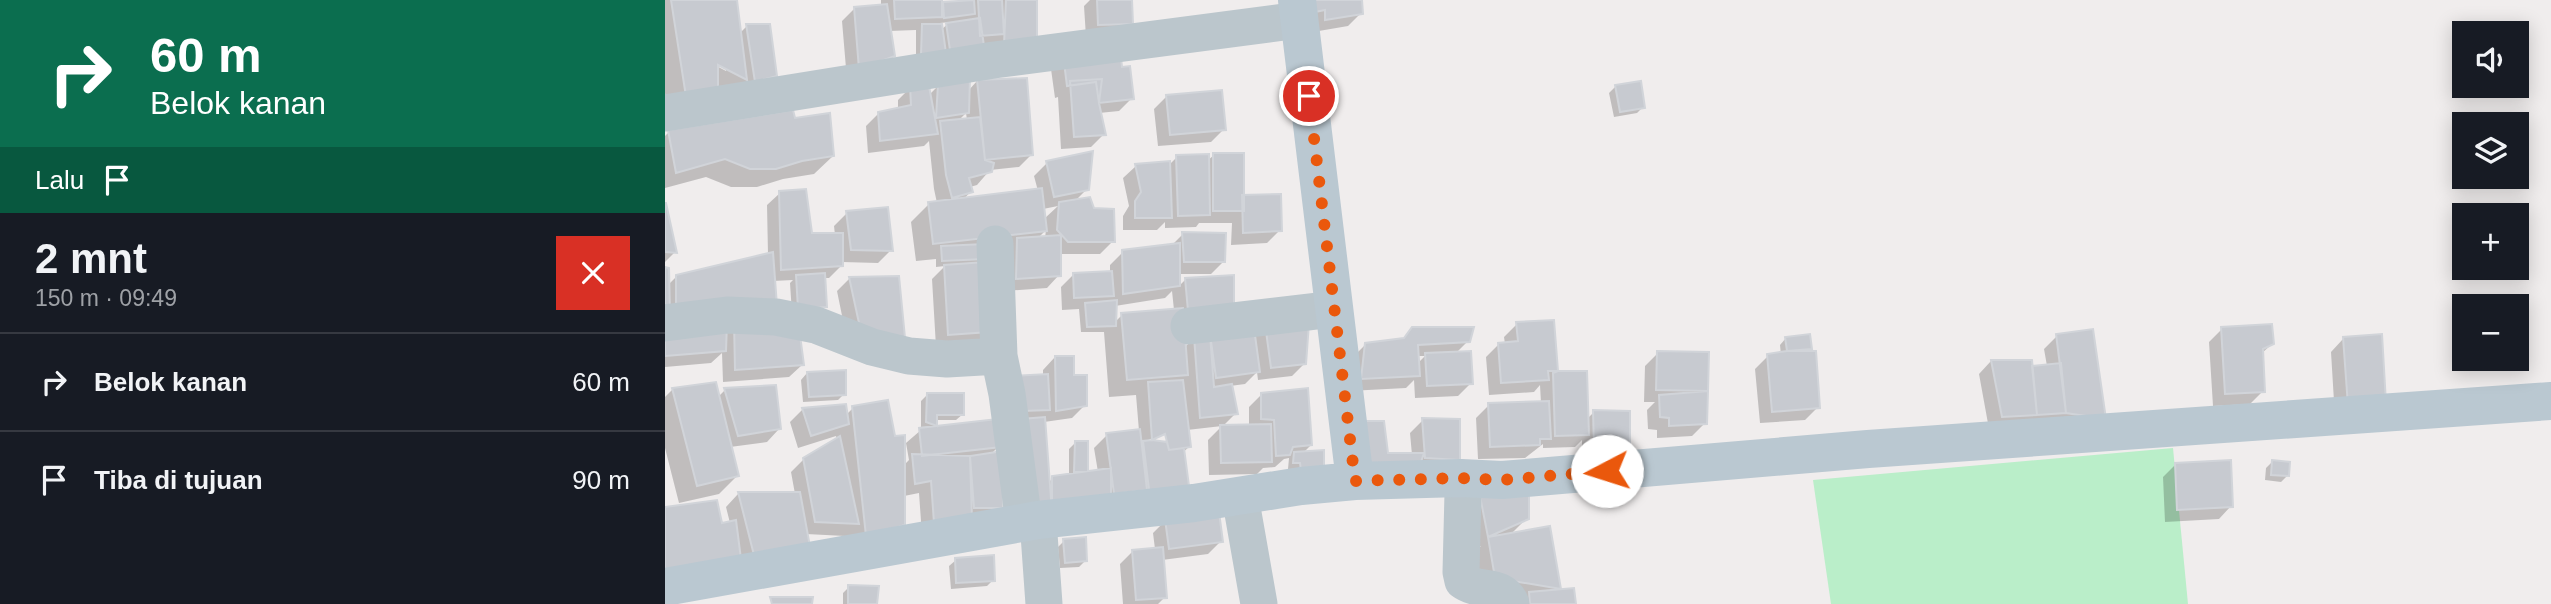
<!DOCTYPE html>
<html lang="id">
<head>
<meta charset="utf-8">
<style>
	:root { --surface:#171b24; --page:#20242c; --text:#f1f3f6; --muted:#9ea1a6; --line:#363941 }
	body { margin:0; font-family:Arial,sans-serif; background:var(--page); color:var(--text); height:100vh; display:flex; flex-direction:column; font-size:26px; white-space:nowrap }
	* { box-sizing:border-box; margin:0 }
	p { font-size:23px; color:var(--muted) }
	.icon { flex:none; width:38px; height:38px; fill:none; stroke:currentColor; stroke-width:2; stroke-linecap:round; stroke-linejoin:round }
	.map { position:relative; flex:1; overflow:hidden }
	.details { display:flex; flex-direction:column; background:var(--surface); width:665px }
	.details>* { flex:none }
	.hud { background:#0b6e4f; color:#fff; overflow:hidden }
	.tools { position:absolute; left:1787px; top:21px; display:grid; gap:14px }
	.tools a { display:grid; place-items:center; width:77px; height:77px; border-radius:0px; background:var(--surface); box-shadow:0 4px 18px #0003; font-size:35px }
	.pin { position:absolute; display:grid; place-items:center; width:60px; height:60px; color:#fff; margin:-30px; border:4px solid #fff; border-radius:50%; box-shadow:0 2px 7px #0007 }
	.me { position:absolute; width:77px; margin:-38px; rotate:265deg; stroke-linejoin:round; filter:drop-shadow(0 0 5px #0008) }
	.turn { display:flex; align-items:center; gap:24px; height:147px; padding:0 35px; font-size:32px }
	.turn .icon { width:91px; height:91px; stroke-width:2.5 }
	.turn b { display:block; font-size:49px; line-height:60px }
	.then { display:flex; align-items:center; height:66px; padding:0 35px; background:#0003; gap:14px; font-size:26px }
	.round { display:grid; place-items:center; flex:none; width:74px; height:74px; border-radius:0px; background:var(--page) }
	.headline { display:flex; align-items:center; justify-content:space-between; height:119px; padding:0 35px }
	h1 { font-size:42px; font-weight:800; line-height:52px }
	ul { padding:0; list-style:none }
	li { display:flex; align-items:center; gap:21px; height:98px; padding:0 35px; border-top:2px solid var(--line) }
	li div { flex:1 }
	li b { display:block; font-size:26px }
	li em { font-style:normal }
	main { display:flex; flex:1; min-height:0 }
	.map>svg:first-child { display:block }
	.green { fill:#baeec9 }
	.shadow { fill:#0003; fill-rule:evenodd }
	.building { fill:#c7cad0; stroke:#d1d4d9; stroke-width:2 }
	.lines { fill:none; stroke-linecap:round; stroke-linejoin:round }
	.street { stroke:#bbc6cc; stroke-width:37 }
	.secondary { stroke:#bac8d1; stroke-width:38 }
	.route { stroke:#ea580c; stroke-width:12; stroke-dasharray:0 21.6 }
</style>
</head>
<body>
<main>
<section class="details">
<div class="hud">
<div class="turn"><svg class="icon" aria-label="right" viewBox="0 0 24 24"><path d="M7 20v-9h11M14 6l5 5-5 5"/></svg><div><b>60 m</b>Belok kanan</div></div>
<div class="then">Lalu<svg class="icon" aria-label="arrive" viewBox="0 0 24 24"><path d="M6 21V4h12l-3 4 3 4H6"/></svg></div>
</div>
<div class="headline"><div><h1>2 mnt</h1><p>150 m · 09:49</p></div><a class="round" style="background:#d93025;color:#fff"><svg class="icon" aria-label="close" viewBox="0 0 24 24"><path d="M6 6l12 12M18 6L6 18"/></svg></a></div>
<ul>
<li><svg class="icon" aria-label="right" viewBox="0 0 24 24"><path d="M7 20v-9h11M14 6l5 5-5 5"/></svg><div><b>Belok kanan</b></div><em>60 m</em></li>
<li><svg class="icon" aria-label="arrive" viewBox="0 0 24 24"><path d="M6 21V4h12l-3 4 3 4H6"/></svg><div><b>Tiba di tujuan</b></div><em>90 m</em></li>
</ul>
</section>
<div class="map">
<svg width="1886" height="604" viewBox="0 0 1886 604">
	<rect width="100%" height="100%" fill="#f0eded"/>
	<!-- green -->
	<path class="green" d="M1508,448L1523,604H1166L1148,480Z"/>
	<!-- shadow -->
	<path class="shadow" d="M0,0H70L74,34L82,26L110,76L98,89L4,120L0,93ZM44,62L61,67V71Z
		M216,0H275V7L279,4L299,0H370L371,36L251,61V30L224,31L228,56L215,69L182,80L177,21L190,8L216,6ZM285,22L276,30L275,23Z
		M425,0H465L466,23L421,37L419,6Z
		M625,0H695L696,13L683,26L648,32Z
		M386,69H456L467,98L454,111L434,113L439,134L426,147L396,149L393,97L390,98Z
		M312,81L367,154L354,167L325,170L312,185L305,187L306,191L298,200L373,191L369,176L382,163L422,189L410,201L448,241L435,254H394V275L382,288L339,291L322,332L314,340L271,347L267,279L280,266L271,267V259L251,261L246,222L264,204L272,203L269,189L264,141L259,146L203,153L201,126L214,113L233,109V100L246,87L264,95L274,85L303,91ZM301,113L302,120L293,121ZM393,206L379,219L378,209ZM381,230L380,238L372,239Z
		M951,86L978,107L972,113L949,117L944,93Z
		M502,96L559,129L546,142L493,146L489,109Z
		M128,120L168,156L149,174L118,179L92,187H66L41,177L0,188V136L4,132Z
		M549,155L577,197L615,230L602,243L566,245L567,223H534L531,227L500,228V222L492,230H458V216L464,206L458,178L471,166H503L512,157L542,161Z
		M115,193L145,234L170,235L169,226L182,213L226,250L213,263L177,262V265L164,278H159L160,306L154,312L127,314L125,283L128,280L108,281L110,305L137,365L124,377L58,382L57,353L46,363L0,367V269L3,285L12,276L103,255L102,205Z
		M0,207L10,252L0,262Z
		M518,234L559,261L546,274H513V287L520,280L567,319L600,326L640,363L627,376L593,380L592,372L580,384L565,386L571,413L557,427H584V407L597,394L646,445L637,454L657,468L623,469L624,458L619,459L610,467L598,468L592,474L544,475L543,440L557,426L522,430L524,447L517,453L522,487L383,513L344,433L378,376V370L390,357L407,376L420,405L407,418L379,422L383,483L388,478L404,476V449L410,443L421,473L433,472L429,448L442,435L474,431L471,395L444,397L439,332H416L414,309L397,310L396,287L409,274L445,272V265L458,252L506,246ZM507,291L509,310L457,315L450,322V306L500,298ZM518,334L530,337L519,348ZM501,432L504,444L481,441Z
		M233,277L184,350L172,291L185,278Z
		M852,324L891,370L887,374L920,373L922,419L929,412L963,448L950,460L917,461V440L910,447L878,448V444L860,458L813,459L811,418L824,405L876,403L875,385L869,392L824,395L821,357L834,344H840L839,337Z
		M748,329L803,341L791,353L806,383L793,396L750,398L749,380L741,388L684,391L688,357L701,344L737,340ZM752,356H760L753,363Z
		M1557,329L1607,344L1596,354L1598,391L1585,404L1548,406L1544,342Z
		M1392,336L1440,418L1324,429L1314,374L1326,361L1366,368L1382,366L1379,349Z
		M1121,338L1145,348L1140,353L1153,407L1140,420L1095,423L1090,369L1103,356L1116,355L1115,345Z
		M1678,339L1707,415L1670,418L1666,352Z
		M993,353L1042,354L1040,423L1027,436L992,438V430L983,429L982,410L990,402H979L980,366Z
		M142,373L179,394L173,400L138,402L136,380Z
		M8,389L53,397L60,390L114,429L102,442L65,447L72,476L54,494L14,503L0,448V397Z
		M263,394L298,414L291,420H271V425L267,429L334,446L325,455L336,507L257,535L254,493L239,496V539L141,534L78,575L0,509L55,525L65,523L61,507L73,494H130L126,472L139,459L172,440L171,436L133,448L125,422L138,409L181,415L188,408L228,438L239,465L244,460L241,443L256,430V401Z
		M758,420L793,421L780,472L721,455H747L745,433Z
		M1607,462L1622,476L1616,482L1600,480L1601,468Z
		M1510,465L1566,506L1554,519L1500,522L1498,477Z
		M815,493L862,518L845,535L884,528L895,591L909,604H854L818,591L811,551L816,546L810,548Z
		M501,520L556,541L543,554L497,560L500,597L493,604H458L455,564L468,551L490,549L488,533Z
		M399,541L420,561L414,567L395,568L393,547Z
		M291,560L328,580L322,586L286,589L284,566Z
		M184,587L210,604H178V593Z"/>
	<!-- building -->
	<path class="building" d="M6,0H72L82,80L53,65V98L22,103Z
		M229,0H277V17L230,19Z
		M309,0L310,14L279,18L278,2Z
		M313,0H337L339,34L315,36Z
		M341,0H372V37L339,45Z
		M432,0H467L468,24L433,25Z
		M639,0H697L698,14L660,20V10L640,14Z
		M222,4L230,56L194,69L189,7Z
		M315,18L320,53L286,57L281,23Z
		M81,24H105L112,76L90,82Z
		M257,24H277L281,53L256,55Z
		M455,48L457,67L465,66L469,99L434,103L431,82L402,86L398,54Z
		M305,77L304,113L271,118L273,84Z
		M362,78L368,155L320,160L312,80Z
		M437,79L434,103L441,135L409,137L405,81Z
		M976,81L980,108L955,112L950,85Z
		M245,86H264L273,134L215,141L213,112L246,105Z
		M557,90L561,130L505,135L501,95Z
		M128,110L130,118L165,113L169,156L137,161L111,169H85L60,159L11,173L3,130Z
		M315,117L320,160L329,163L327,172L304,178L308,192L287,198L281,175L275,121Z
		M428,151L424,190L389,197L381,161Z
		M548,153H579V211H548Z
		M544,154L545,215L513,216L511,155Z
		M505,161L507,218H470V201L476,192L470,164Z
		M377,188L382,231L268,244L263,202Z
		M141,189L147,233H178V266L116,270L114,191Z
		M616,194L617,231L578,233L577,195Z
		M425,197L429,208L449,209L450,242H403L392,230L394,202Z
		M0,203H1L12,253L0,252Z
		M223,207L228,251L186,250L181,211Z
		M517,232L561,233L560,262H519Z
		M396,235V276L351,279L352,238Z
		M515,243V286L458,294L457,250Z
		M320,244V259L277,261L276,246Z
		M108,252L112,306L11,312V275Z
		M320,262L324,332L283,335L279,265Z
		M0,267L4,268L5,314H0Z
		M447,271L449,296L409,298L408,273Z
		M160,273L162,307L133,309L131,275Z
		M569,275V320L524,322L520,278Z
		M234,276L240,338L197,337L184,277Z
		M452,300L451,326L422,327L420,303Z
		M518,308L523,375L462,380L456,313Z
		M889,320L893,371H883L884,380L836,383L833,343L853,341L851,322Z
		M69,321L135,335L139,365L70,370Z
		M62,322L61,351L0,356V331Z
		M644,323L641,364L606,368L600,324Z
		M1607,324L1609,344L1598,349L1600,392L1560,394L1556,327Z
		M747,327H809L805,342L753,345L755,376L696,379L700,343L739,338Z
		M589,328L595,372L551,378L545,334Z
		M1428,329L1441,419L1401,413L1391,334Z
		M545,334L549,387L567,384L573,414L535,418L529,336Z
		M1145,334L1147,349L1122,351L1120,337Z
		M1717,334L1721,403L1683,406L1678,337Z
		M806,351L808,384L762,386L760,353Z
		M992,351L1044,352L1043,391L991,390Z
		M1122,351H1151L1155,408L1107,412L1102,354Z
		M390,356H409V375H422V406L391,411Z
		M1326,360H1367L1372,415L1337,417Z
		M1396,363L1401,413L1372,415L1367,366Z
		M181,370V395L144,397L142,372Z
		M893,371H922L924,435L890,436L888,373Z
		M383,374L385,410L357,411L344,376Z
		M518,380L526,447L504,450L500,434L487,440L483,382Z
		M51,382L74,476L32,486L7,388Z
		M111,385L116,429L73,436L59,388Z
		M643,388L647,445L628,447L625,455L611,456L609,420L596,419V393Z
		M1043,391L1042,424L1004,426V418L995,417L994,395Z
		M262,393H299V415H272V426L261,422Z
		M223,400L230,436L240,435V525L201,536L187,406Z
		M884,401L886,439H875V445L825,447L823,403Z
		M181,404L184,424L146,436L137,408Z
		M928,410L965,411V448L929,449Z
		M380,417L387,512L362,513L356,419Z
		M757,418L795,419V460L760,458Z
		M332,419L336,447L257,456L254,428Z
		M694,421H719L723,453H759L756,462L698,465Z
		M606,424L607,462L556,463L555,425Z
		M475,429L482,490L449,494L441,433Z
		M175,436L194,524L150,522L138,458Z
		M487,440L502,442L504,450L519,448L524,486L485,497L478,441Z
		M410,441H423V472H409Z
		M659,450V468L636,471L635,463H628L629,452Z
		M338,451V508H309L305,456Z
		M247,454L305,456L307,519L269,523L266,481L250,484Z
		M1566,460L1568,507L1512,510L1510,463Z
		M1607,460L1625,462L1624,476L1606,475Z
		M446,468V496L387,502V476Z
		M864,489V519L823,537L814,491Z
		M73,492H135L146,552L91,563Z
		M52,500L57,523L71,520L76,559L0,576V507Z
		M554,512L558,542L504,549L500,519Z
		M885,526L896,589L830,578L823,537Z
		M421,537L422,561L400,563L398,539Z
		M498,547L502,598L471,600L467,550Z
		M329,555L330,581L291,583L290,558Z
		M183,585L214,586L212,604H183Z
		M909,588L911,604H865L864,592Z
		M105,597H148L147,604H107Z"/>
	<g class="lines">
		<!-- street -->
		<path class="street" d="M0,113L329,60L634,20
			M330,244L334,356L342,394L359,523
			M0,323L62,315L111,317L151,325L207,347L244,356L282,359L334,356
			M524,326L669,309
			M796,478L798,493L796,572L798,581C814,593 837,582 846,604
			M575,496L594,604
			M373,520L379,604"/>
		<!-- secondary -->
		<path class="secondary" d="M632,0L690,481
			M0,587L373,520L529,503L636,486L690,481L796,478L837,480L1203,449L1886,401"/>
	</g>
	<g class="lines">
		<!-- route -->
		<path class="route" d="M644,96L690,481L796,478L837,480L942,471"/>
	</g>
</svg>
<div class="tools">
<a><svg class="icon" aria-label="sound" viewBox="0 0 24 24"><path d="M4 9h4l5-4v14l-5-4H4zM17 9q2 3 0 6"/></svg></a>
<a><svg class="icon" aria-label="layers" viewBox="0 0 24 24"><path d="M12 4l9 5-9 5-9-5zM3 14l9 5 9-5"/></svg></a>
<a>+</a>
<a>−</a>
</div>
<div class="pin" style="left:644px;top:96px;background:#d93025"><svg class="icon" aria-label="arrive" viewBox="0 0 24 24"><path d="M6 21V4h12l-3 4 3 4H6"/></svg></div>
<svg class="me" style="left:942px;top:471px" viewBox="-20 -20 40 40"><circle r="19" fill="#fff"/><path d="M0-13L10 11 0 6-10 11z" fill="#ea580c"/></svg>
</div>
</main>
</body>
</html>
